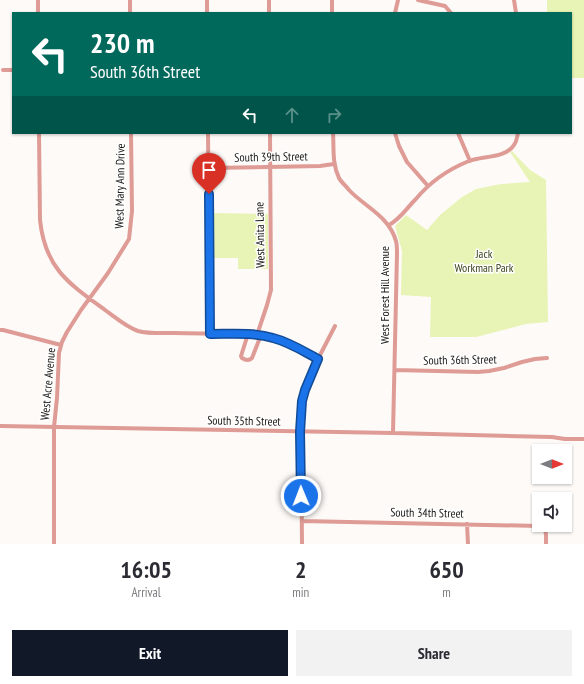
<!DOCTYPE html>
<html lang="en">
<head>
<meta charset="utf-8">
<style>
	:root { --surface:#fff; --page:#f2f2f3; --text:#2b2b33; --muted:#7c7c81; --accent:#111827 }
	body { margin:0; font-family:"PT Sans Narrow",sans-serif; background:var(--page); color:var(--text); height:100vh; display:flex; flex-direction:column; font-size:15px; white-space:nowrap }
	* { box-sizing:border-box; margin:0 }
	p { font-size:13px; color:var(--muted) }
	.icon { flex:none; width:22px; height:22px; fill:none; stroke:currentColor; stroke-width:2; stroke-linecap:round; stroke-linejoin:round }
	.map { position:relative; height:544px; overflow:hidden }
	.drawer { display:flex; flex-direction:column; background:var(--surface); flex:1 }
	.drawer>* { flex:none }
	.guide { position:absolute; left:12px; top:12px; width:560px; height:122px; border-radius:0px; box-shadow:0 1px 3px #0004; background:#00695c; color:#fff; overflow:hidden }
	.needle { width:26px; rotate:90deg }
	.tools { position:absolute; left:532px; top:444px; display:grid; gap:8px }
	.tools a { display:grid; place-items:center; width:40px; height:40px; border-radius:0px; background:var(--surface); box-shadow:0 1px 3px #0004; font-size:20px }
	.pin { position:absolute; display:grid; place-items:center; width:34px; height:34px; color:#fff; margin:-41px -17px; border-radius:50% 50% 50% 0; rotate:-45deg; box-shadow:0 0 4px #0007 }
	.pin .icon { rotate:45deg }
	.me { position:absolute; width:44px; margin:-22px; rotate:359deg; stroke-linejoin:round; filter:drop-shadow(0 0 3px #0008) }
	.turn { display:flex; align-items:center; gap:14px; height:84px; padding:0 12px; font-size:18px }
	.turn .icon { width:52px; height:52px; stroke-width:2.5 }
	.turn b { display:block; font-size:28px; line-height:34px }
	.lanes { display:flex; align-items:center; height:38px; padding:0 12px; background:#0003; justify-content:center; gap:20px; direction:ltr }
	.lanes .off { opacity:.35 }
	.eta { display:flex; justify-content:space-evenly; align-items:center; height:68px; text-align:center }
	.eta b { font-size:24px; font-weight:700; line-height:28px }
	.cta { display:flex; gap:8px; margin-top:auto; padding:8px 12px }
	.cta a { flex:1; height:46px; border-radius:0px; background:var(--accent); color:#fff; font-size:16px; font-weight:700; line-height:46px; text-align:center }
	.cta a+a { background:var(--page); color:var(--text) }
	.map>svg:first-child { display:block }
	.green { fill:#e8f4b5 }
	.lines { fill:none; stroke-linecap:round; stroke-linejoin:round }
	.street { stroke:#df9b95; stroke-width:4 }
	.route-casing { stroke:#114b97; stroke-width:10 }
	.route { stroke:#1a73e8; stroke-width:7 }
	.labels { text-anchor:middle; stroke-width:3; stroke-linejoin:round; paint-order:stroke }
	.street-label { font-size:12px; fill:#181614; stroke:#fff }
	.park-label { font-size:12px; fill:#3c431a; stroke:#fff }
</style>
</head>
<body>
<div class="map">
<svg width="584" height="544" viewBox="0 0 584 544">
	<rect width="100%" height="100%" fill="#fefaf7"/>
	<!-- green -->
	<path class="green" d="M547,0H584V78H571V13H547Z
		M512,151L530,170L546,180L548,322L526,324L476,337H430L431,297L401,295L402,251L395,226L406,215L427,230L440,215L462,197L476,189L501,184L530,182L510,152Z
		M212,213L268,214V269H238V258H212Z"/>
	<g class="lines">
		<!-- street -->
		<path class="street" d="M38,0V13
			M130,0V13
			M207,0V13
			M269,0V13
			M332,0V13
			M418,0L445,6L451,13
			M514,0L516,13
			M395,13L398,0
			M3,70H13
			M39,133L40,220C45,268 68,283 105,310C115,317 126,327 138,331C149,334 163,333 174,333C193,333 211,334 229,334C240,334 252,334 262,335C283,339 300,350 318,359
			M208,133L210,334
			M333,133C334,148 332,164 339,178C341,182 346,186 349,190C365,207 389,216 396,241C397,245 397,249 397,253L393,433
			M395,133L399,146L407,162L428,186
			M458,133L470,161
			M208,168L320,166L334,164
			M389,225C400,219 406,209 415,200C429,183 449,169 469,161C483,156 506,158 514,145C517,141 517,137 518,133
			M0,330H3L61,345
			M248,334L241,356L242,358C245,360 249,361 252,358L261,335
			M257,335L267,305L271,290L270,133
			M395,370L478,372L489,371L504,368L522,362L535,359L547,358
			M0,426L393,433L552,437L565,439H584
			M302,521L539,526L545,529L546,535V544
			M467,524L468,544
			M54,544V427L57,398L59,353L62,342L67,332L81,310L108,273L129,239L132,211L131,133
			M302,544L301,432L302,401L305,390L318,359L335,326"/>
	</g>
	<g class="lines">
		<defs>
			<path id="route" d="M209,194L210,334C231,334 253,332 273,338C289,342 303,351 318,359L305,390L302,401L300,432L301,496"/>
		</defs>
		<!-- route casing -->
		<use href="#route" class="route-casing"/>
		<!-- route -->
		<use href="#route" class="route"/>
	</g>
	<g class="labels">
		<!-- street labels -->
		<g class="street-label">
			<text transform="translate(271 157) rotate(-1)" y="4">South 39th Street</text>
			<text transform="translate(120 186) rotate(-89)" y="4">West Mary Ann Drive</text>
			<text transform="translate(260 235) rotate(-91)" y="4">West Anita Lane</text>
			<text transform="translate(385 295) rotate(-90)" y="4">West Forest Hill Avenue</text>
			<text transform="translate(460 360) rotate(-1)" y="4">South 36th Street</text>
			<text transform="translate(48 384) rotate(-85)" y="4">West Acre Avenue</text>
			<text transform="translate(244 421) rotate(1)" y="4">South 35th Street</text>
			<text transform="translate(427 513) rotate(1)" y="4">South 34th Street</text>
		</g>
		<!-- park labels -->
		<g class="park-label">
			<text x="484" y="258">Jack<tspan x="484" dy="14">Workman Park</tspan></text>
		</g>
	</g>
</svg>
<div class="tools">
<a><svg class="needle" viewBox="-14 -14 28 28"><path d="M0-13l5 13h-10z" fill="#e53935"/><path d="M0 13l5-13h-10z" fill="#7c7c81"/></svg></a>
<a><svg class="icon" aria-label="sound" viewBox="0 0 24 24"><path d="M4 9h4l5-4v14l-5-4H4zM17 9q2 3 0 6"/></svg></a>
</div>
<div class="pin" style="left:209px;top:194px;background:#d93025"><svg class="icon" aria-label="arrive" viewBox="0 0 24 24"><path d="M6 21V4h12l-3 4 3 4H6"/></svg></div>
<svg class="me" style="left:301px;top:496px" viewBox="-20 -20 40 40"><circle r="17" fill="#1a73e8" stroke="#fff" stroke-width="3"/><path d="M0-11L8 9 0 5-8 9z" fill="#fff"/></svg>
<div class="guide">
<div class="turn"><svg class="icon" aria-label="left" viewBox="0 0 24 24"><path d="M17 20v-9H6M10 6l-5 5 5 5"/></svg><div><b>230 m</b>South 36th Street</div></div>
<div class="lanes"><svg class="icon" aria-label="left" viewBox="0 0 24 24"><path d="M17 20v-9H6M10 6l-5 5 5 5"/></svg><svg class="icon off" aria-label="ahead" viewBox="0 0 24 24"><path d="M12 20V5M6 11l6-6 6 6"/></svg><svg class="icon off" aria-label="right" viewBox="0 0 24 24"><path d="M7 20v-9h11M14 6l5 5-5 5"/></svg></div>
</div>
</div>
<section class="drawer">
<div class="eta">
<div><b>16:05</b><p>Arrival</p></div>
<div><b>2</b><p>min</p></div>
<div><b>650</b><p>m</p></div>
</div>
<div class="cta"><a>Exit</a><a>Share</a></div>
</section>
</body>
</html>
